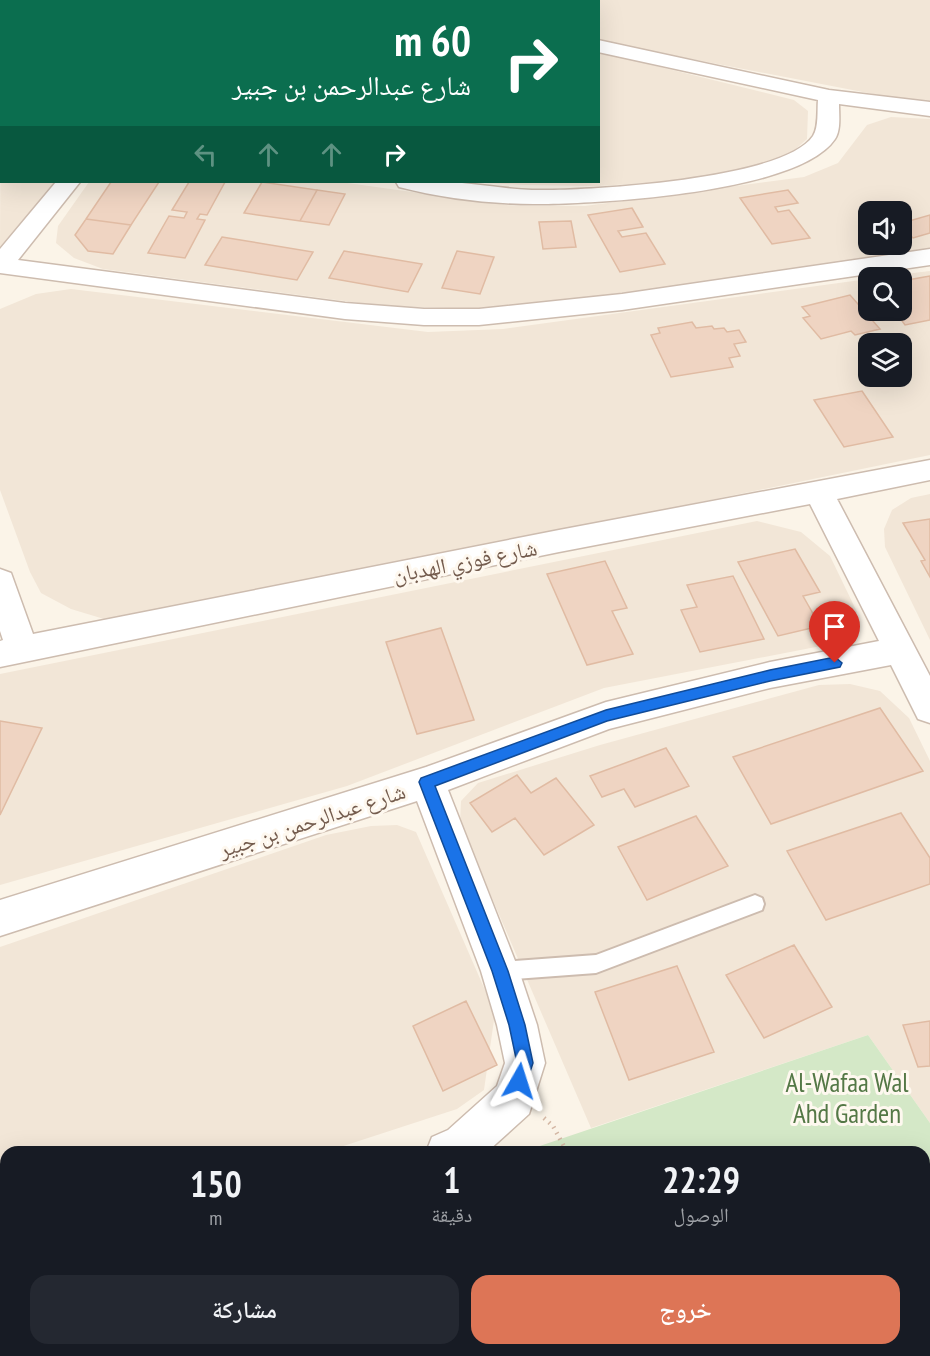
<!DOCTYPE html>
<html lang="ar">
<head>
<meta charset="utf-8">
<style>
	:root { --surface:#171b24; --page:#242831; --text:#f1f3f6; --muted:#9ea1a6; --accent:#dd7556 }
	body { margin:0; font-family:"PT Sans Narrow","Noto Naskh Arabic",sans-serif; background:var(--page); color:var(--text); direction:rtl; height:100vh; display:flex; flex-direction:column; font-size:22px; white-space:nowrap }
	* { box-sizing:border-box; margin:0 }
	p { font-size:20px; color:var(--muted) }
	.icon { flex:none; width:33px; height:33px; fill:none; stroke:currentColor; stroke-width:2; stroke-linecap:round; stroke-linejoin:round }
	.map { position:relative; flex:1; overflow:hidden; direction:ltr }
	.drawer { position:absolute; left:0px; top:1146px; width:930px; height:210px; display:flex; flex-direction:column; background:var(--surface); border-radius:18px 18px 0 0; box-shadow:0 6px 24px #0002; direction:rtl }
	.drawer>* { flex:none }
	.hud { position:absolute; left:0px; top:0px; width:600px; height:183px; box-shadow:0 6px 24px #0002; direction:rtl; background:#0b6e4f; color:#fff; overflow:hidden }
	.fabs { position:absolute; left:858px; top:201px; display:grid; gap:12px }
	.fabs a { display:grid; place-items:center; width:54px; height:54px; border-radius:12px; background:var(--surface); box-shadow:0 6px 24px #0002; font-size:30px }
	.pin { position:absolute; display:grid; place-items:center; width:51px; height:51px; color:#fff; margin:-62px -26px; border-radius:50% 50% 50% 0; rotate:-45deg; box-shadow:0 0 6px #0007 }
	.pin .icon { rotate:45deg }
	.me { position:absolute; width:66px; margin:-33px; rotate:6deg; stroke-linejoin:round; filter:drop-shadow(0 0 4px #0008) }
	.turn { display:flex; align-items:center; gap:21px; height:126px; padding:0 30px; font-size:27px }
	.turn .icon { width:78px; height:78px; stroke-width:2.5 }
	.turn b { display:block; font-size:42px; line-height:51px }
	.lanes { display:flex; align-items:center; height:57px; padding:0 30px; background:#0003; justify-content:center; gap:30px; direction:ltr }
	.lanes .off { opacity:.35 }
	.eta { display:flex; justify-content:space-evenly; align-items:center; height:102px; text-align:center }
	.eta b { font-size:36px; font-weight:600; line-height:42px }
	.action { display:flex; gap:12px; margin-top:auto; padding:12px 30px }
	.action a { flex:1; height:69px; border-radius:18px; background:var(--accent); color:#fff; font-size:24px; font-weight:600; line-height:69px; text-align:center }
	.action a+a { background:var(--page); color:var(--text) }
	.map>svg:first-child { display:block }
	.residential { fill:#f2e6d7; fill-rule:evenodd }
	.green { fill:#d4e8c7 }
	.building { fill:#efd4c2; stroke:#e0bba3; stroke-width:1.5 }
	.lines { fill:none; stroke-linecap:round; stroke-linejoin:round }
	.service-casing { stroke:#cdbcaf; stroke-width:4 }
	.minor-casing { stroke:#cdbcaf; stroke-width:3 }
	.path { stroke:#d4b7a4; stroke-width:4.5; stroke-dasharray:1.5 5; stroke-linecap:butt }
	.service { fill:#fff; fill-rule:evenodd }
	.minor { fill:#fff; fill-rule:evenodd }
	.route { fill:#1a73e8; stroke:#114b97; stroke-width:1.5 }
	.labels { text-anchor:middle; stroke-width:6; stroke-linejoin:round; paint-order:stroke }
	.street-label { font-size:22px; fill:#745c4e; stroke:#fef8ef }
	.near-park-label { font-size:27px; fill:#547846; stroke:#fef8ef }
</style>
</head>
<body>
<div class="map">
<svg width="930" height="1356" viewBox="0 0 930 1356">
	<rect width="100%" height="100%" fill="#fbf4e8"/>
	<!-- residential -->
	<path class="residential" d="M510,0H930V105L599,41L598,2Z
		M1,25L2,182H56L0,247Z
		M599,52L794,100L808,111L807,139L790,154L756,167L677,181L599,186L525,185L467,182H598Z
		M891,117L930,119V248L646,290L483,309L382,306L103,269L74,258L56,243L58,226L89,182H340L513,206H585L804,177L838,163L867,125ZM868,212H902V244H868Z
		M930,271V455L154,614L104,619L71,609L41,593L30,572L0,490V309L36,294L71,289L428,332L503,329L868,279V310H902V278L880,277ZM868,344H902V376H868Z
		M930,494V640L885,547L884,529L892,510L911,498Z
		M757,521L801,532L830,556L857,612L849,631L826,645L604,688L347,786L0,885V674Z
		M850,684L880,691L909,718L930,761V1123L868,1035L591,1128L460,824L461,801L478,783L600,745L819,685Z
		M397,825L416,832L495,1013L484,1090L457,1109L325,1152H6V1257L0,1259V947L326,835L371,826Z
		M95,1350H330L329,1356H95Z"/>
	<!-- green -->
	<path class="green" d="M868,1035L930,1123V1356H329L330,1350H924V1152H522Z"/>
	<!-- building -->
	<path class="building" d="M111,182H159L131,225L86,219Z
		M189,182H225L207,215L200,214L197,219L205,220L185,258L148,253L169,216L184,218L187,212L172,210Z
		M262,182L317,190L300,221L244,213Z
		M317,190L345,194L329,225L300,221Z
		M788,190L798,203L775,207L778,212L789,210L810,238L772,244L740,198Z
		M632,208L643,227L618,231L622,237L646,233L665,264L620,272L588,215Z
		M930,215V233L913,238L908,233L902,235V223Z
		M86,219L131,225L113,254L88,251L75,235Z
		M571,221L576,247L543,249L539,222Z
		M222,237L313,252L297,280L205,265Z
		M344,251L422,264L408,292L329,278Z
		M457,251L494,257L480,294L442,288Z
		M930,276V320L905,325L894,310H902V281Z
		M850,295L880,329L855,335L851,331L821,339L803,318L810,316L802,307Z
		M692,322L696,328L712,326L714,329L724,328L727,332L739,330L746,342L734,344L740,356L729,358L733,367L671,377L651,335L660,333L658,328Z
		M862,391L893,437L844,447L814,400Z
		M930,519V577L921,561L925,560L903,523Z
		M795,549L820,592L803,596L820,626L778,636L738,562Z
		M605,561L627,608L612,611L633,654L587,665L547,574Z
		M733,576L764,639L700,652L681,610L697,607L687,585Z
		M441,628L474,720L417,734L386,642Z
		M880,708L923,771L771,824L733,757Z
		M0,721L42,728L0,815Z
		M666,748L689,786L635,807L624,789L602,797L590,776Z
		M517,775L531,793L556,778L594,825L544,855L515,818L492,832L470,803Z
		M901,813L930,858V884L826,920L787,851Z
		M696,816L728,866L647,900L618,847Z
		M794,945L832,1007L764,1038L726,975Z
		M677,966L714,1052L629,1080L595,992Z
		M466,1001L497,1065L443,1091L413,1026Z
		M930,1021V1066L918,1067L903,1025Z
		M233,1350H294L293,1356H233Z"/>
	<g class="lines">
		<defs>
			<path id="service" d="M755,895L762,898L764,904L762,910L596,973L500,980L493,978L490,971L493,964L500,962L596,955Z"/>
			<path id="minor" d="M8,0H29L7,2Z
				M223,0H243L222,2Z
				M478,0H498L477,2Z
				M598,40L829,90L930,102V116L839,104C839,115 841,130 835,139C799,193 597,204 534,204C490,204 442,198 399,187L396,182C412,182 429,181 446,182C475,183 503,189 532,190C586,191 783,180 813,136C819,127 817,110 818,100L598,52Z
				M56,182H80L18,260L345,303L424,309H479L622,294L930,249V265L622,310L479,325H424L345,319L0,273V249Z
				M930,460V480L837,499L930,676V723L918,719L891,665L770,688L609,729L448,790L519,971L537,1025L545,1063L529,1114L487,1152H426L432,1137L448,1130L497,1086L505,1063L497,1025L481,971L417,801L0,936V900L426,767L606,702L770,662L879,641L810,504L559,552L0,667V641L3,640L0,631V569L11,573L33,634L559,530Z
				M6,1291V1337L0,1339V1293Z"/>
		</defs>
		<!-- service casing -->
		<use href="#service" class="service-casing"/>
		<!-- minor casing -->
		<use href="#minor" class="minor-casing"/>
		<!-- path -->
		<path class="path" d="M544,1118L553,1126L567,1152
			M924,1284L930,1286
			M924,1298L930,1290
			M383,1350L392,1356
			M640,1350L641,1356
			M426,1356L437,1350
			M500,1356L503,1350
			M749,1356L751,1350
			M885,1356L889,1350"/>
		<!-- service -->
		<use href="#service" class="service"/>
		<!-- minor -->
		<use href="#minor" class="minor"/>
	</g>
	<!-- route -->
	<path class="route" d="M835,657L842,663L840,667L770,681L607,721L435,786L508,971L525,1025L533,1063L525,1087L519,1089L513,1087L511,1081L517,1063L509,1025L492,971L419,782L421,778L606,710L770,670Z"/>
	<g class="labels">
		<!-- street labels -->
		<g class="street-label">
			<text transform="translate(465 561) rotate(-11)" y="8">شارع فوزي الهدبان</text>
			<text transform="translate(312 820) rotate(-18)" y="8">شارع عبدالرحمن بن جبير</text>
		</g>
		<!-- near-park labels -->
		<g class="near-park-label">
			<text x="847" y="1092">Al-Wafaa Wal<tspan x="847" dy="31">Ahd Garden</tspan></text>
		</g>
	</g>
</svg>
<div class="fabs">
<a><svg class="icon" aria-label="sound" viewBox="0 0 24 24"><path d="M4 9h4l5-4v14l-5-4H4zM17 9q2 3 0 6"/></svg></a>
<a><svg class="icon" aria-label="search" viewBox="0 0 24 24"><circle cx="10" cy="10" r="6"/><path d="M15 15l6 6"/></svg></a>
<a><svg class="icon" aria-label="layers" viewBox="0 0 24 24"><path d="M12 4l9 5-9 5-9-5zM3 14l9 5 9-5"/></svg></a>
</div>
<div class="pin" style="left:835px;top:663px;background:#d93025"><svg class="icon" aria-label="arrive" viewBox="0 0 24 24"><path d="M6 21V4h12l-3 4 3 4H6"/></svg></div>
<svg class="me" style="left:519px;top:1081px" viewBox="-20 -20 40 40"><path d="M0-17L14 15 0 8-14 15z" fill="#1a73e8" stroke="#fff" stroke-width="4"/></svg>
<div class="hud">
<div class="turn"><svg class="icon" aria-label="right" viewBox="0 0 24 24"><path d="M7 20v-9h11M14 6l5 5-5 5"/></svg><div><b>60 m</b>شارع عبدالرحمن بن جبير</div></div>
<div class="lanes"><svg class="icon off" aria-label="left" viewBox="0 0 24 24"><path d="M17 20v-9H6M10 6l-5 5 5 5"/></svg><svg class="icon off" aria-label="ahead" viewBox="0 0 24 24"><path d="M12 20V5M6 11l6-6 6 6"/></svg><svg class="icon off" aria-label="ahead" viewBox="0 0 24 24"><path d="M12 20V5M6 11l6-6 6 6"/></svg><svg class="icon" aria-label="right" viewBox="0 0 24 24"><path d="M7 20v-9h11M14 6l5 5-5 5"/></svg></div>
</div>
<section class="drawer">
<div class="eta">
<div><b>22:29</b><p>الوصول</p></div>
<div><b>1</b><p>دقيقة</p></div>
<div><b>150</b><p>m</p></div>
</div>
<div class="action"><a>خروج</a><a>مشاركة</a></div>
</section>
</div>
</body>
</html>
